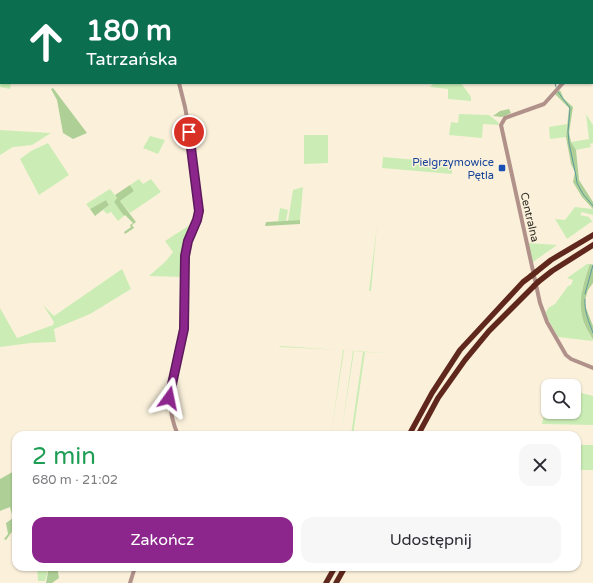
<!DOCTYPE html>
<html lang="pl">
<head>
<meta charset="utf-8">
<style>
	:root { --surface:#fff; --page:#f7f7f7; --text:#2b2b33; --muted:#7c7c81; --accent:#8d268c }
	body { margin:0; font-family:"Varela Round",sans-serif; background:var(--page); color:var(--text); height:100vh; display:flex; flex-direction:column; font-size:15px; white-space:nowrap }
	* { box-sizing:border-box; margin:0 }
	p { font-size:13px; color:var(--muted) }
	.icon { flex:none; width:22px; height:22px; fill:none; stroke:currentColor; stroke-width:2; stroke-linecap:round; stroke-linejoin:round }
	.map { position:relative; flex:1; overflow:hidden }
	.panel { position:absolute; left:12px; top:431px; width:569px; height:140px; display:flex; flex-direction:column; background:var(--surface); border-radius:12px; box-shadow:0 1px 3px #0004 }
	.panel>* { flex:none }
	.banner { position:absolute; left:0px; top:0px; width:593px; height:84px; box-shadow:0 1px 3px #0004; background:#0b6e4f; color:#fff; overflow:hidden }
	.buttons { position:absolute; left:541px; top:379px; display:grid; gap:8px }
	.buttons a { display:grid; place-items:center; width:40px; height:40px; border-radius:8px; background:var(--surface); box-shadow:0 1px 3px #0004; font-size:20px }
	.pin { position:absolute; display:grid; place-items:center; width:34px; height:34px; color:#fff; margin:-17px; border:2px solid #fff; border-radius:50%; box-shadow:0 1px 4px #0007 }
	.me { position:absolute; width:44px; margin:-22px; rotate:12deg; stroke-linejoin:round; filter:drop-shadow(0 0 3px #0008) }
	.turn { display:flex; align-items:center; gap:14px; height:84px; padding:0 20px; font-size:18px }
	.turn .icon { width:52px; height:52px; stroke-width:2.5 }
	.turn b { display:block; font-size:28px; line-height:34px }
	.round { display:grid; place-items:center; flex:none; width:42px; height:42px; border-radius:12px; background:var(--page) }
	.headline { display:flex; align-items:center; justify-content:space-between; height:68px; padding:0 20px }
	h1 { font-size:24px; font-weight:600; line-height:30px; color:#1e9e55 }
	.primary-button { display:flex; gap:8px; margin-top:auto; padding:8px 20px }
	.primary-button a { flex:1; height:46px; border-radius:12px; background:var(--accent); color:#fff; font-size:16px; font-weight:600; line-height:46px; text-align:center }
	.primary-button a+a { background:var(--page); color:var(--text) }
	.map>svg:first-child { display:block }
	.green { fill:#cbedb5 }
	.forest { fill:#aed097 }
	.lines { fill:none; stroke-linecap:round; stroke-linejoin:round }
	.stream { stroke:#5d9a9c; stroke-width:1 }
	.tertiary { stroke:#b1928b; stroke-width:4 }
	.motorway { stroke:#60271c; stroke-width:5.5 }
	.motorway-bridge { stroke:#60271c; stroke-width:5.5 }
	.route-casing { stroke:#5c195b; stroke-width:10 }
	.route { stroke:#8d268c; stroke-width:7 }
	.transit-dot { fill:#1a4fb4; stroke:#fbf1db; stroke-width:1.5 }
	.labels { text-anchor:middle; stroke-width:3; stroke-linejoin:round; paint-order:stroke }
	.transit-label { font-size:11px; fill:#164399; stroke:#fbf1db; text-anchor:end }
	.street-label { font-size:11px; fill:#2e2b23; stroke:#fbf1db }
</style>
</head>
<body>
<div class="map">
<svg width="593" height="583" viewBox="0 0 593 583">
	<rect width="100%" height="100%" fill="#fbf1db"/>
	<!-- green -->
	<path class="green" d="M0,67L1,83H11L10,89L0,87Z
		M434,83H461L471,97V101L448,99V89L430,87Z
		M459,114L489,115L498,122L499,125L483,124L482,138L449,135L451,122L458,123Z
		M586,114L593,125V143L590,144L591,147L576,150L571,142L589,139Z
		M567,124L566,137L550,139L549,127Z
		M0,130L51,133L32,145L13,147L0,155Z
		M304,135H328V163L304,164Z
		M150,136L165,140L158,154L143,148Z
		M48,143L69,175L39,195L20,159L31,151Z
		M383,157L452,163V174L382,168Z
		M139,179L143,184L151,179L161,192L130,213L120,201L134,191L130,185Z
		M303,187L300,220L288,221L293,190Z
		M110,189L117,198L114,202L124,216L118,221L111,212L107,214L103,210L109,205L106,200L90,209L86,204Z
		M575,207L593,209V215L582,212L580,215L589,217L593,223L591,222L567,239L555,219L565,220Z
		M280,208L288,210L286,221H278Z
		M193,223L184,251L182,277L149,276L166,261L173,252L165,241Z
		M377,225L371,291H369Z
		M528,243L557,245L533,262Z
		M587,264H590L582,289L584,324L593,341L558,337L544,312L547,311L548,308L555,304L568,286L571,285L573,280L567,278Z
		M122,269L131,289L90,314L54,329L56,342L31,343L0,347V308L17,338L53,325L54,322L43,305L54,316Z
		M280,346L387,353L365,352L353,435H351L363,352L354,351L341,435L353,351L344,350L331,435L343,350L279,347Z
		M574,391L593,396V425L542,424L548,393V412H574Z
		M577,445H593V470H577Z
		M37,567H49L45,581H38Z"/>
	<!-- forest -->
	<path class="forest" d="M53,88L87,133L73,139L63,133L57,100L51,89Z
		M560,90L564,99L573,107L569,133L571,142L576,150L579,180L593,202V209L582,197L573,182L575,172L571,164L566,137L569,108L555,94Z
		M509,109L511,113L502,117L493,116L500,111Z
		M130,185L134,191L120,201L136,222L132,225L134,228L125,234L124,232L131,227L130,225L133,223L125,215L124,216L114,202L117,198L115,195Z
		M106,200L109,205L95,216L90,209Z
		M300,220V224L265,226L266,222Z
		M590,264L593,265V283L588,290L585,300L586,308L593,326V340C590,334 586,329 584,323C577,301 583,285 590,264Z
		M16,470V500L14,506L16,529L11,533L6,540L4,539L8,534L6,523L13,518L10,507L0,511V479Z
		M49,567H57L59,578L52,583H46Z"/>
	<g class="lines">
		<!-- stream -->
		<path class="stream" d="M506,0L507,1
			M555,83L556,87
			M558,92L570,108L568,131L569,143L576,176L577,183L583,194L593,206
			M585,294L593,265
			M585,299C584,311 589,322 593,333"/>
		<!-- tertiary -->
		<path class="tertiary" d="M162,0L163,1
			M528,0L529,1
			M563,83L544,104L505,118L501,125L540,303L547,322L566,355L571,359L593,368
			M178,435C159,393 181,369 184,328C186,303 181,278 185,254C188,239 197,226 199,211L191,140L185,107L179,83
			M130,583L135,567"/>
		<!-- motorway -->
		<path class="motorway" d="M536,272L551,260L593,235
			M538,282L552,271L593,245
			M409,435L432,393L460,350L523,282L531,276
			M418,435L438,398L465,360L489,331L534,286
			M326,583L335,567
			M336,583L345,567"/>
		<!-- motorway-bridge -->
		<path class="motorway-bridge" d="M531,276L536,272
			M534,286L538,282"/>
	</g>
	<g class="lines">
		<defs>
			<path id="route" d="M169,398L184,329L185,256L188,241L197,220L199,211L189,132"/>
		</defs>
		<!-- route casing -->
		<use href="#route" class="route-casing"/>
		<!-- route -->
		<use href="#route" class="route"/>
	</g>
	<!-- markers -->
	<rect class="transit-dot" x="498" y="164" width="8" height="8" rx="2"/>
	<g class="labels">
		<!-- transit labels -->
		<g class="transit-label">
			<text x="494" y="166">Pielgrzymowice<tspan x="494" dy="13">Pętla</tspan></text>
		</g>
		<!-- street labels -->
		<g class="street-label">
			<text transform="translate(530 217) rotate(77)" y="4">Centralna</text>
		</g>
	</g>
</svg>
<div class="buttons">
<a><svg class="icon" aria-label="search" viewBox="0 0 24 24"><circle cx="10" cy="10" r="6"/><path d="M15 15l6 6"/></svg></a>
</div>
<div class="pin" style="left:189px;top:132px;background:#d93025"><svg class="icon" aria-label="arrive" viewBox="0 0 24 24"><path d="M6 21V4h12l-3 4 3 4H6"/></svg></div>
<svg class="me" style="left:169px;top:398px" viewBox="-20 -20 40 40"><path d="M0-17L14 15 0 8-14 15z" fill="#8d268c" stroke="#fff" stroke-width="4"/></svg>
<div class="banner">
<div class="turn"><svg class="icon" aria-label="ahead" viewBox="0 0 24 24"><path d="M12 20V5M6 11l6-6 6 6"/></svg><div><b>180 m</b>Tatrzańska</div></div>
</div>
<section class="panel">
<div class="headline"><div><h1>2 min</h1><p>680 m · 21:02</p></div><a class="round"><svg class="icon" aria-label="close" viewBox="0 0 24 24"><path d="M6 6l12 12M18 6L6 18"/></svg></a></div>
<div class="primary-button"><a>Zakończ</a><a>Udostępnij</a></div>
</section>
</div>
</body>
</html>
